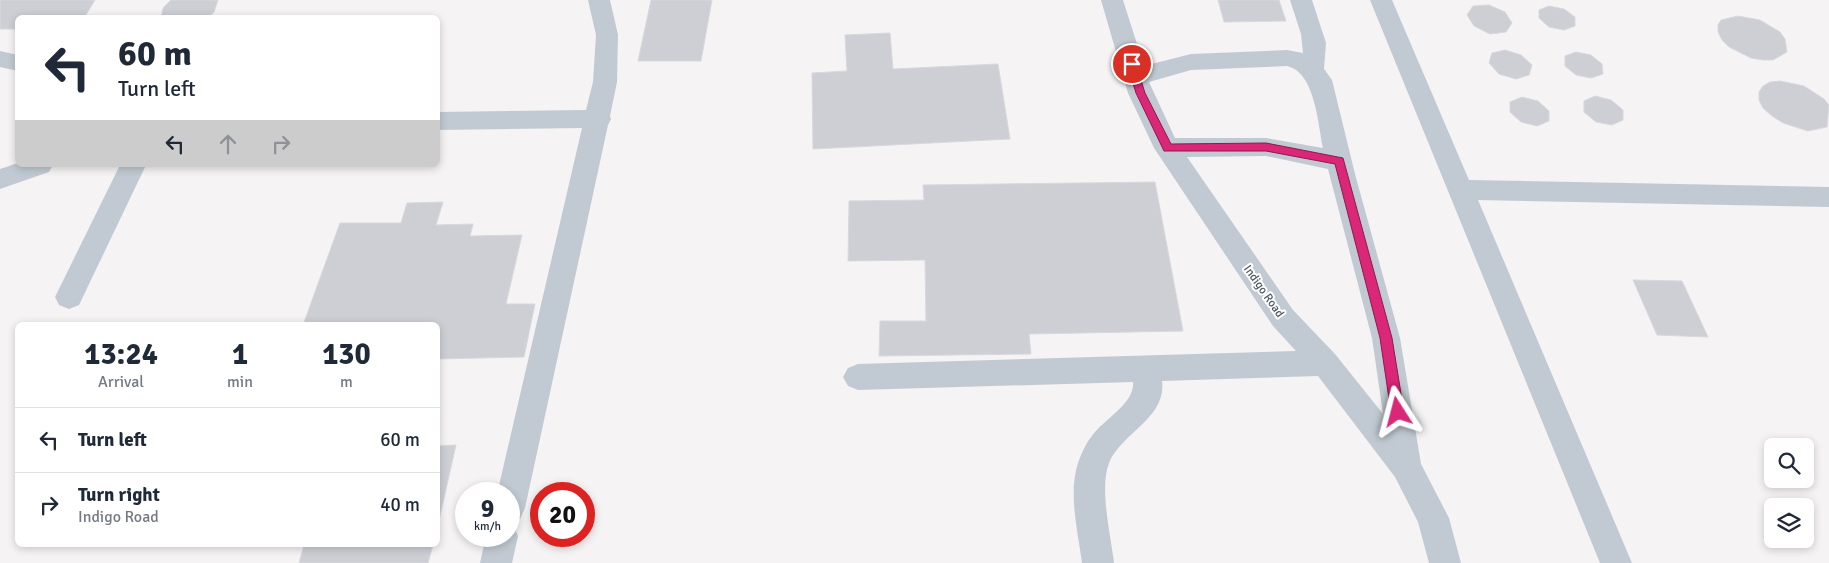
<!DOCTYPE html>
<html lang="en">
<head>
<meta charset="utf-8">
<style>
	:root { --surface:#fff; --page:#f2f2f3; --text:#1f2937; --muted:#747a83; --line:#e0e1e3 }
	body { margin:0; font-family:Signika,sans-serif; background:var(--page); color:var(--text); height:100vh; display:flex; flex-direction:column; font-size:19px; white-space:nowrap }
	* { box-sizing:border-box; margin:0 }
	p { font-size:16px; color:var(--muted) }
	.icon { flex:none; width:28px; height:28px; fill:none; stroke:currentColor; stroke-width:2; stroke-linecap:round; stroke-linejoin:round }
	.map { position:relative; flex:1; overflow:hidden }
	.panel { position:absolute; left:15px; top:322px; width:425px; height:225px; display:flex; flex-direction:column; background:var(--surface); border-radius:8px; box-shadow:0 2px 8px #0003 }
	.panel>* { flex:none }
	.hud { position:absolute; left:15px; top:15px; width:425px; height:152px; border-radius:8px; box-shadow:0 2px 8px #0003; background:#fff; color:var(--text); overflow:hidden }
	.controls { position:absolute; left:1764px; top:438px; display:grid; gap:10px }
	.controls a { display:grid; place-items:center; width:50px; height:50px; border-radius:8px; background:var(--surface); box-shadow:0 2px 8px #0003; font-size:25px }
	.speed { position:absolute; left:455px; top:482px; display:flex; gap:10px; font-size:25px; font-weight:700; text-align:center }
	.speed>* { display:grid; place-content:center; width:65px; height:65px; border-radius:50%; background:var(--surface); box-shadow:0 2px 8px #0003; line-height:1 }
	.speed small { font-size:12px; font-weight:400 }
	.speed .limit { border:8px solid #d22; background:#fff; color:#111 }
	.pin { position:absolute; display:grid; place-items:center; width:42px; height:42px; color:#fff; margin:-21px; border:2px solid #fff; border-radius:50%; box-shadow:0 1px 5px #0007 }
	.me { position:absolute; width:55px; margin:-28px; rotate:351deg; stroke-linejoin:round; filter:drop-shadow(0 0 4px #0008) }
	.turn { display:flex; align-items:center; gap:18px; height:105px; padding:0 20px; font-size:22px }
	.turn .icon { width:65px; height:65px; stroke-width:2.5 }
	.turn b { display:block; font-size:35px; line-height:42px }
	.lanes { display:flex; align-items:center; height:48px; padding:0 20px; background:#0003; justify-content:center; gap:25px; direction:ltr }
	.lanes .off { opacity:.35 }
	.eta { display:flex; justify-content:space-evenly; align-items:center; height:85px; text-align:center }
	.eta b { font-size:30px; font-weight:800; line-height:35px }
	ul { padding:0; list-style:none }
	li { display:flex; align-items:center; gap:15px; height:65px; padding:0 20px; border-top:1px solid var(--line) }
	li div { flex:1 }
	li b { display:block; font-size:19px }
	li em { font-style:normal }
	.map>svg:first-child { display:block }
	.building { fill:#cdcfd5; stroke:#d7d9de }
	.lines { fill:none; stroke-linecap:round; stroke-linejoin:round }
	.minor { fill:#c1cad2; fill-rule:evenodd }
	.route { fill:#db2777; stroke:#8e194d }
	.labels { text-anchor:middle; stroke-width:4; stroke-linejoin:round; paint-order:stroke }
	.street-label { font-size:12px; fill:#4a5661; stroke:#fff }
</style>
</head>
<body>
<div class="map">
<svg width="1829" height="563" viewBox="0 0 1829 563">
	<rect width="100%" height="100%" fill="#f5f3f3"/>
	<!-- building -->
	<path class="building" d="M0,0H95L84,18H18V29H0Z
		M171,0H218L214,12L207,18H161L163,8Z
		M651,0H712L701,61H638Z
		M1218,0H1279L1286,21L1224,22Z
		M1489,5L1505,12L1512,23L1506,32L1490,34L1474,26L1467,15L1473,6Z
		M1549,6L1564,9L1575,17V26L1564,30L1549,27L1539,18V10Z
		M1738,16L1760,20L1780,32L1785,39L1787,52L1773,60H1763L1751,58L1729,47L1722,40L1718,32V25L1721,20Z
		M890,33L893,69L998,64L1010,139L813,149L812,73L847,71L845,35Z
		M1505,50L1521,55L1532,65L1529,75L1516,79L1499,74L1489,63L1492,53Z
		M1576,52L1591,55L1602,64L1603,74L1591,78L1576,75L1565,66V56Z
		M1780,81L1804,86L1824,99L1829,105L1827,127L1808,131L1783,123L1772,116L1763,108L1759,100V92L1763,86L1770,82Z
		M1595,96L1611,100L1623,110V120L1612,125L1596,122L1584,112V101Z
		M1522,97L1538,101L1549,111V121L1537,126L1521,122L1510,112V102Z
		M1155,182L1183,331L1029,334L1031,354L879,356L880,321H926L925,260L848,261L849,201L924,200L923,185Z
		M443,202L436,225L473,224L470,236L522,235L506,304H535L524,357L438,359V325H303L340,223H401L407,203Z
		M1633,280L1682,281L1708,337L1657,335Z
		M456,445L438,525V446Z
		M304,545H433L428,563H299Z"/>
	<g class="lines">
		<!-- minor -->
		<path class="minor" d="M588,0H610L618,35L617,82L610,116L611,119L608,125L525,508L520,519L509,523V494H497L582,128L438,130V112L586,110L593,82L596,35Z
			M1101,0H1123L1144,66L1191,54L1287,50L1303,53L1301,34L1290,0H1312L1326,43L1324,69L1332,80L1355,174L1400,338L1421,464L1449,518L1461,563H1429L1418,522L1395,477L1318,376L1162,381C1167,418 1121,433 1109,463C1099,488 1111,536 1114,563H1082C1078,532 1068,493 1078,463C1082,452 1087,441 1095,432C1107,418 1135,402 1133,382L858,390L848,386L843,377L848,368L858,364L1296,351L1273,326L1154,148L1128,93ZM1287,66C1315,72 1318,124 1323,148L1266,138H1175L1149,82L1191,70ZM1266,156L1328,169L1372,338L1383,414L1335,354L1293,310L1187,157Z
			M1370,0H1392L1469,180L1829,187V207L1478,200L1632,563H1600Z
			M0,51L18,55V71L0,67Z
			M18,163V165H53L49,172L0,189V169Z
			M120,165H146L79,305L69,309L59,305L55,297Z
			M509,523L513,525L518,536L512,563H480L486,536H509Z"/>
	</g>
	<!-- route -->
	<path class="route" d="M1132,61L1136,64L1145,93L1171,144L1266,143L1343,158L1392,338L1404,412L1402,416L1398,417L1391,412L1380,338L1335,164L1266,151H1164L1136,93L1127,64Z"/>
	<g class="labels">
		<!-- street labels -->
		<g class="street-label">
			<text transform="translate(1264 291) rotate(55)" y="4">Indigo Road</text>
		</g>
	</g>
</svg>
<div class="controls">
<a><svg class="icon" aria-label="search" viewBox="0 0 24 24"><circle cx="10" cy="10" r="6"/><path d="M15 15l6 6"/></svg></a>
<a><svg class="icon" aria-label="layers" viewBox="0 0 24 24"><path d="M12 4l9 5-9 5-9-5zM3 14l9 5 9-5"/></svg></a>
</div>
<div class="speed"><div>9<small>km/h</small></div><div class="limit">20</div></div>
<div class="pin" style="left:1132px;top:64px;background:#d93025"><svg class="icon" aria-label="arrive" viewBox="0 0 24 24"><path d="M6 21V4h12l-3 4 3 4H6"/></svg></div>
<svg class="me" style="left:1398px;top:412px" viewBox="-20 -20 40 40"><path d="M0-17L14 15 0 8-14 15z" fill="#db2777" stroke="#fff" stroke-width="4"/></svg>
<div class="hud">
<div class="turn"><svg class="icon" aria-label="left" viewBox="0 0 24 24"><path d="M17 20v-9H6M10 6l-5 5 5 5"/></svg><div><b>60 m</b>Turn left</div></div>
<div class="lanes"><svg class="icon" aria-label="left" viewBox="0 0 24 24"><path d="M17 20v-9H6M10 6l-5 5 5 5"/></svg><svg class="icon off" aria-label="ahead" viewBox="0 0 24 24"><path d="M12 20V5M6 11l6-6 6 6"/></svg><svg class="icon off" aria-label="right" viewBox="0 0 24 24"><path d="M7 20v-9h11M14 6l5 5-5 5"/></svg></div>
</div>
<section class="panel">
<div class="eta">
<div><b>13:24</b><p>Arrival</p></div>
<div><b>1</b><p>min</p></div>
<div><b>130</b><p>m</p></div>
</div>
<ul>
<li><svg class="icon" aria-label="left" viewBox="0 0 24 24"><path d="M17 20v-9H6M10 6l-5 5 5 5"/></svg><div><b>Turn left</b></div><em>60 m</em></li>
<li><svg class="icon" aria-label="right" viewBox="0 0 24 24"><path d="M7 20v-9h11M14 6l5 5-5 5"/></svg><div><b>Turn right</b><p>Indigo Road</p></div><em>40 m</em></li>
</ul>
</section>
</div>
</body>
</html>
